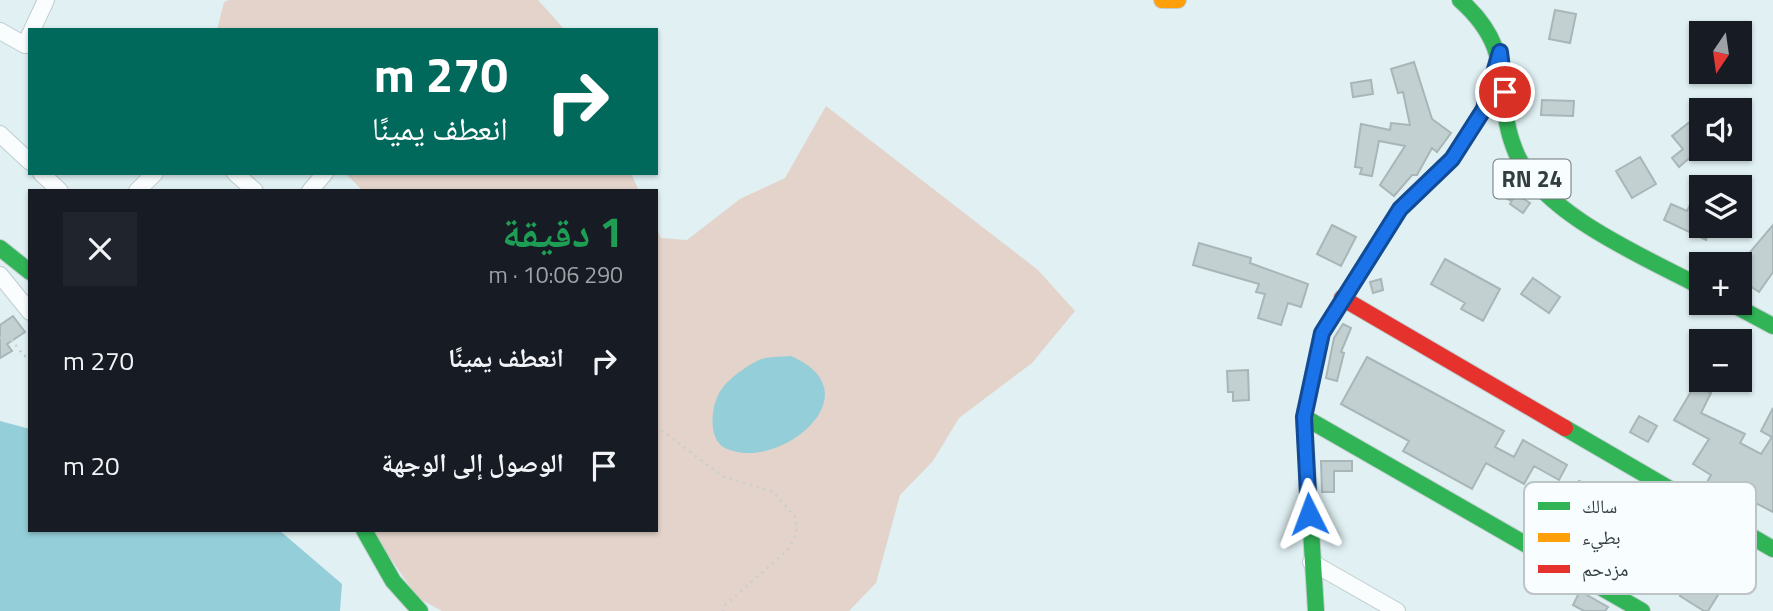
<!DOCTYPE html>
<html lang="ar">
<head>
<meta charset="utf-8">
<style>
	:root { --surface:#171b24; --page:#20242c; --text:#f1f3f6; --muted:#9ea1a6 }
	body { margin:0; font-family:"Titillium Web","Noto Naskh Arabic",sans-serif; background:var(--page); color:var(--text); direction:rtl; height:100vh; display:flex; flex-direction:column; font-size:26px; white-space:nowrap }
	* { box-sizing:border-box; margin:0 }
	p { font-size:23px; color:var(--muted) }
	.icon { flex:none; width:38px; height:38px; fill:none; stroke:currentColor; stroke-width:2; stroke-linecap:round; stroke-linejoin:round }
	.map { position:relative; flex:1; overflow:hidden; direction:ltr }
	.side { position:absolute; left:28px; top:189px; width:630px; height:343px; display:flex; flex-direction:column; background:var(--surface); border-radius:0px; box-shadow:0 2px 5px #0004; direction:rtl }
	.side>* { flex:none }
	.hud { position:absolute; left:28px; top:28px; width:630px; height:147px; border-radius:0px; box-shadow:0 2px 5px #0004; direction:rtl; background:#00695c; color:#fff; overflow:hidden }
	.needle { width:46px; rotate:193deg }
	.tools { position:absolute; left:1689px; top:21px; display:grid; gap:14px }
	.tools a { display:grid; place-items:center; width:63px; height:63px; border-radius:0px; background:var(--surface); box-shadow:0 2px 5px #0004; font-size:35px }
	.pin { position:absolute; display:grid; place-items:center; width:60px; height:60px; color:#fff; margin:-30px; border:4px solid #fff; border-radius:50%; box-shadow:0 2px 7px #0007 }
	.me { position:absolute; width:77px; margin:-38px; rotate:357deg; stroke-linejoin:round; filter:drop-shadow(0 0 5px #0008) }
	.turn { display:flex; align-items:center; gap:24px; height:147px; padding:0 35px; font-size:32px }
	.turn .icon { width:91px; height:91px; stroke-width:2.5 }
	.turn b { display:block; font-size:49px; line-height:60px }
	.round { display:grid; place-items:center; flex:none; width:74px; height:74px; border-radius:0px; background:var(--page) }
	.headline { display:flex; align-items:center; justify-content:space-between; height:119px; padding:0 35px }
	h1 { font-size:42px; font-weight:700; line-height:52px; color:#1e9e55 }
	ul { padding:0; list-style:none }
	li { display:flex; align-items:center; gap:21px; height:105px; padding:0 35px }
	li div { flex:1 }
	li b { display:block; font-size:26px }
	li em { font-style:normal }
	.map>svg:first-child { display:block }
	.green { fill:#e3d3ca }
	.water { fill:#94ced8 }
	.building { fill:#c3d0d2; stroke:#a9b6b8; stroke-width:2 }
	.lines { fill:none; stroke-linecap:round; stroke-linejoin:round }
	.street-casing { stroke:#bfccce; stroke-width:18 }
	.fast-casing { stroke:#bfccce; stroke-width:18 }
	.slow-casing { stroke:#bfccce; stroke-width:18 }
	.jam-casing { stroke:#bfccce; stroke-width:18 }
	.path { stroke:#c9cecf; stroke-width:2.5; stroke-dasharray:2 5; stroke-linecap:butt }
	.street { stroke:#fafdfd; stroke-width:16 }
	.fast { stroke:#30b455; stroke-width:16 }
	.slow { stroke:#ff9f0a; stroke-width:16 }
	.jam { stroke:#e5322d; stroke-width:16 }
	.route-casing { stroke:#114b97; stroke-width:18 }
	.route { stroke:#1a73e8; stroke-width:12 }
	.labels { text-anchor:middle; stroke-width:6; stroke-linejoin:round; paint-order:stroke }
	.shield { fill:#f8feff; stroke:#6d7779; stroke-width:2 }
	.shield-label { font-size:23px; font-weight:bold; fill:#313d3f }
	.key { fill:#f8feff; stroke:#bcc4c5; stroke-width:2 }
	.key-label { font-size:19px; fill:#313d3f }
</style>
</head>
<body>
<div class="map">
<svg width="1773" height="611" viewBox="0 0 1773 611">
	<rect width="100%" height="100%" fill="#e0f0f3"/>
	<!-- green -->
	<path class="green" d="M229,0H538L565,30H217L224,2Z
		M826,106L1038,270L1075,311L1032,363L959,418L933,461L900,495L876,583L849,611H442L418,598L371,530H656V228L661,238L687,240L740,199L785,178Z
		M345,173H631L639,191H363Z"/>
	<!-- water -->
	<path class="water" d="M791,356C878,394 776,474 725,448C707,439 711,404 721,390C728,379 748,365 759,360C768,356 782,357 791,356Z
		M0,421L30,429V530H279L342,584L340,611H0Z"/>
	<!-- building -->
	<path class="building" d="M1555,10L1576,14L1570,43L1549,39Z
		M1414,62L1432,119L1451,133L1437,152L1432,148L1417,175H1412L1394,196L1380,185L1405,146L1379,141L1372,176L1360,174L1362,168L1355,167L1359,137L1361,124L1390,130L1391,123L1410,125L1403,92L1398,93L1391,69Z
		M1371,80L1373,94L1353,97L1351,83Z
		M1542,100L1574,101L1573,116L1541,115Z
		M1691,121L1701,133V148L1679,167L1672,158L1683,149L1672,136Z
		M1640,157L1656,184L1632,198L1616,171Z
		M1504,185L1516,192L1511,201L1498,194Z
		M1516,194L1530,203L1523,213L1510,204Z
		M1671,204L1687,211L1690,205L1701,210V226H1712L1706,240L1664,220Z
		M1332,225L1356,237L1341,266L1317,254Z
		M1773,225V272L1759,292L1741,280L1749,268L1740,264Z
		M1199,243L1251,258L1250,263L1308,284L1301,307L1288,303L1281,325L1258,318L1265,294L1256,292L1259,284L1193,265Z
		M1445,259L1500,289L1483,321L1461,309L1465,303L1431,284Z
		M1533,278L1560,297L1549,313L1521,294Z
		M1381,279L1383,290L1373,293L1370,282Z
		M13,316L25,332L7,344L12,351L0,358V325Z
		M1343,324L1351,328L1341,352L1344,353L1337,381L1326,378L1334,338Z
		M1367,357L1504,431L1495,447L1514,457L1523,440L1567,465L1559,480L1534,466L1524,484L1486,463L1472,489L1403,451L1409,441L1341,404Z
		M1248,370L1249,400L1233,401V392H1228L1227,371Z
		M1695,385L1711,393L1701,413L1745,434L1740,443L1761,454L1772,437L1761,431L1773,408V512L1748,499L1742,510L1731,505L1738,493L1720,484L1714,495L1703,489L1711,475L1693,464L1709,439L1674,420Z
		M1639,416L1657,426L1648,442L1630,432Z
		M1321,461H1352V471H1334V492H1322Z
		M1579,481L1631,507L1606,555L1573,538L1566,552L1548,542Z
		M1707,554L1733,571L1708,611H1704L1680,596Z
		M1580,591L1608,607L1605,611H1584L1573,605Z"/>
	<g class="lines">
		<defs>
			<path id="street" d="M32,30L46,0
				M0,31L25,45L30,34
				M0,134L30,162
				M41,173L60,191
				M235,173L255,191
				M137,191L155,173
				M310,191L325,173
				M0,275L30,312
				M1311,562L1397,611"/>
			<path id="fast" d="M1460,0C1521,54 1490,94 1517,155C1544,215 1645,257 1701,287
				M0,248L30,272
				M1730,303L1773,326
				M1304,417L1642,611
				M1565,428L1773,549
				M364,530L393,581L420,611
				M1316,611L1304,417L1322,333L1400,209L1452,159L1484,109L1498,58"/>
			<path id="slow" d="M1162,0H1178"/>
			<path id="jam" d="M1342,298L1565,428"/>
		</defs>
		<!-- street casing -->
		<use href="#street" class="street-casing"/>
		<!-- fast casing -->
		<use href="#fast" class="fast-casing"/>
		<!-- slow casing -->
		<use href="#slow" class="slow-casing"/>
		<!-- jam casing -->
		<use href="#jam" class="jam-casing"/>
		<!-- path -->
		<path class="path" d="M0,338L8,335L24,356L30,355
			M656,426L722,476L773,492L795,517L797,533L788,550L724,606L723,611"/>
		<!-- street -->
		<use href="#street" class="street"/>
		<!-- fast -->
		<use href="#fast" class="fast"/>
		<!-- slow -->
		<use href="#slow" class="slow"/>
		<!-- jam -->
		<use href="#jam" class="jam"/>
	</g>
	<g class="lines">
		<defs>
			<path id="route" d="M1309,514L1304,417L1322,333L1400,209L1452,159L1484,109L1500,52L1505,92"/>
		</defs>
		<!-- route casing -->
		<use href="#route" class="route-casing"/>
		<!-- route -->
		<use href="#route" class="route"/>
	</g>
	<g class="labels">
		<!-- shield labels -->
		<rect class="shield" x="1493.5" y="159.5" width="77" height="39" rx="5"/>
		<g class="shield-label">
			<text x="1532" y="187">RN 24</text>
		</g>
	</g>
	<!-- legend -->
	<rect x="1524" y="482" width="232" height="112" rx="10" class="key"/>
	<rect x="1538" y="502" width="32" height="8" fill="#30b455"/>
	<rect x="1538" y="533" width="32" height="9" fill="#ff9f0a"/>
	<rect x="1538" y="565" width="32" height="8" fill="#e5322d"/>
	<g class="key-label">
		<text x="1582" y="513">سالك</text>
		<text x="1582" y="544">بطيء</text>
		<text x="1582" y="576">مزدحم</text>
	</g>
</svg>
<div class="tools">
<a><svg class="needle" viewBox="-14 -14 28 28"><path d="M0-13l5 13h-10z" fill="#e53935"/><path d="M0 13l5-13h-10z" fill="#9ea1a6"/></svg></a>
<a><svg class="icon" aria-label="sound" viewBox="0 0 24 24"><path d="M4 9h4l5-4v14l-5-4H4zM17 9q2 3 0 6"/></svg></a>
<a><svg class="icon" aria-label="layers" viewBox="0 0 24 24"><path d="M12 4l9 5-9 5-9-5zM3 14l9 5 9-5"/></svg></a>
<a>+</a>
<a>−</a>
</div>
<div class="pin" style="left:1505px;top:92px;background:#d93025"><svg class="icon" aria-label="arrive" viewBox="0 0 24 24"><path d="M6 21V4h12l-3 4 3 4H6"/></svg></div>
<svg class="me" style="left:1309px;top:514px" viewBox="-20 -20 40 40"><path d="M0-17L14 15 0 8-14 15z" fill="#1a73e8" stroke="#fff" stroke-width="4"/></svg>
<div class="hud">
<div class="turn"><svg class="icon" aria-label="right" viewBox="0 0 24 24"><path d="M7 20v-9h11M14 6l5 5-5 5"/></svg><div><b>270 m</b>انعطف يمينًا</div></div>
</div>
<section class="side">
<div class="headline"><div><h1>1 دقيقة</h1><p>290 m · 10:06</p></div><a class="round"><svg class="icon" aria-label="close" viewBox="0 0 24 24"><path d="M6 6l12 12M18 6L6 18"/></svg></a></div>
<ul>
<li><svg class="icon" aria-label="right" viewBox="0 0 24 24"><path d="M7 20v-9h11M14 6l5 5-5 5"/></svg><div><b>انعطف يمينًا</b></div><em>270 m</em></li>
<li><svg class="icon" aria-label="arrive" viewBox="0 0 24 24"><path d="M6 21V4h12l-3 4 3 4H6"/></svg><div><b>الوصول إلى الوجهة</b></div><em>20 m</em></li>
</ul>
</section>
</div>
</body>
</html>
